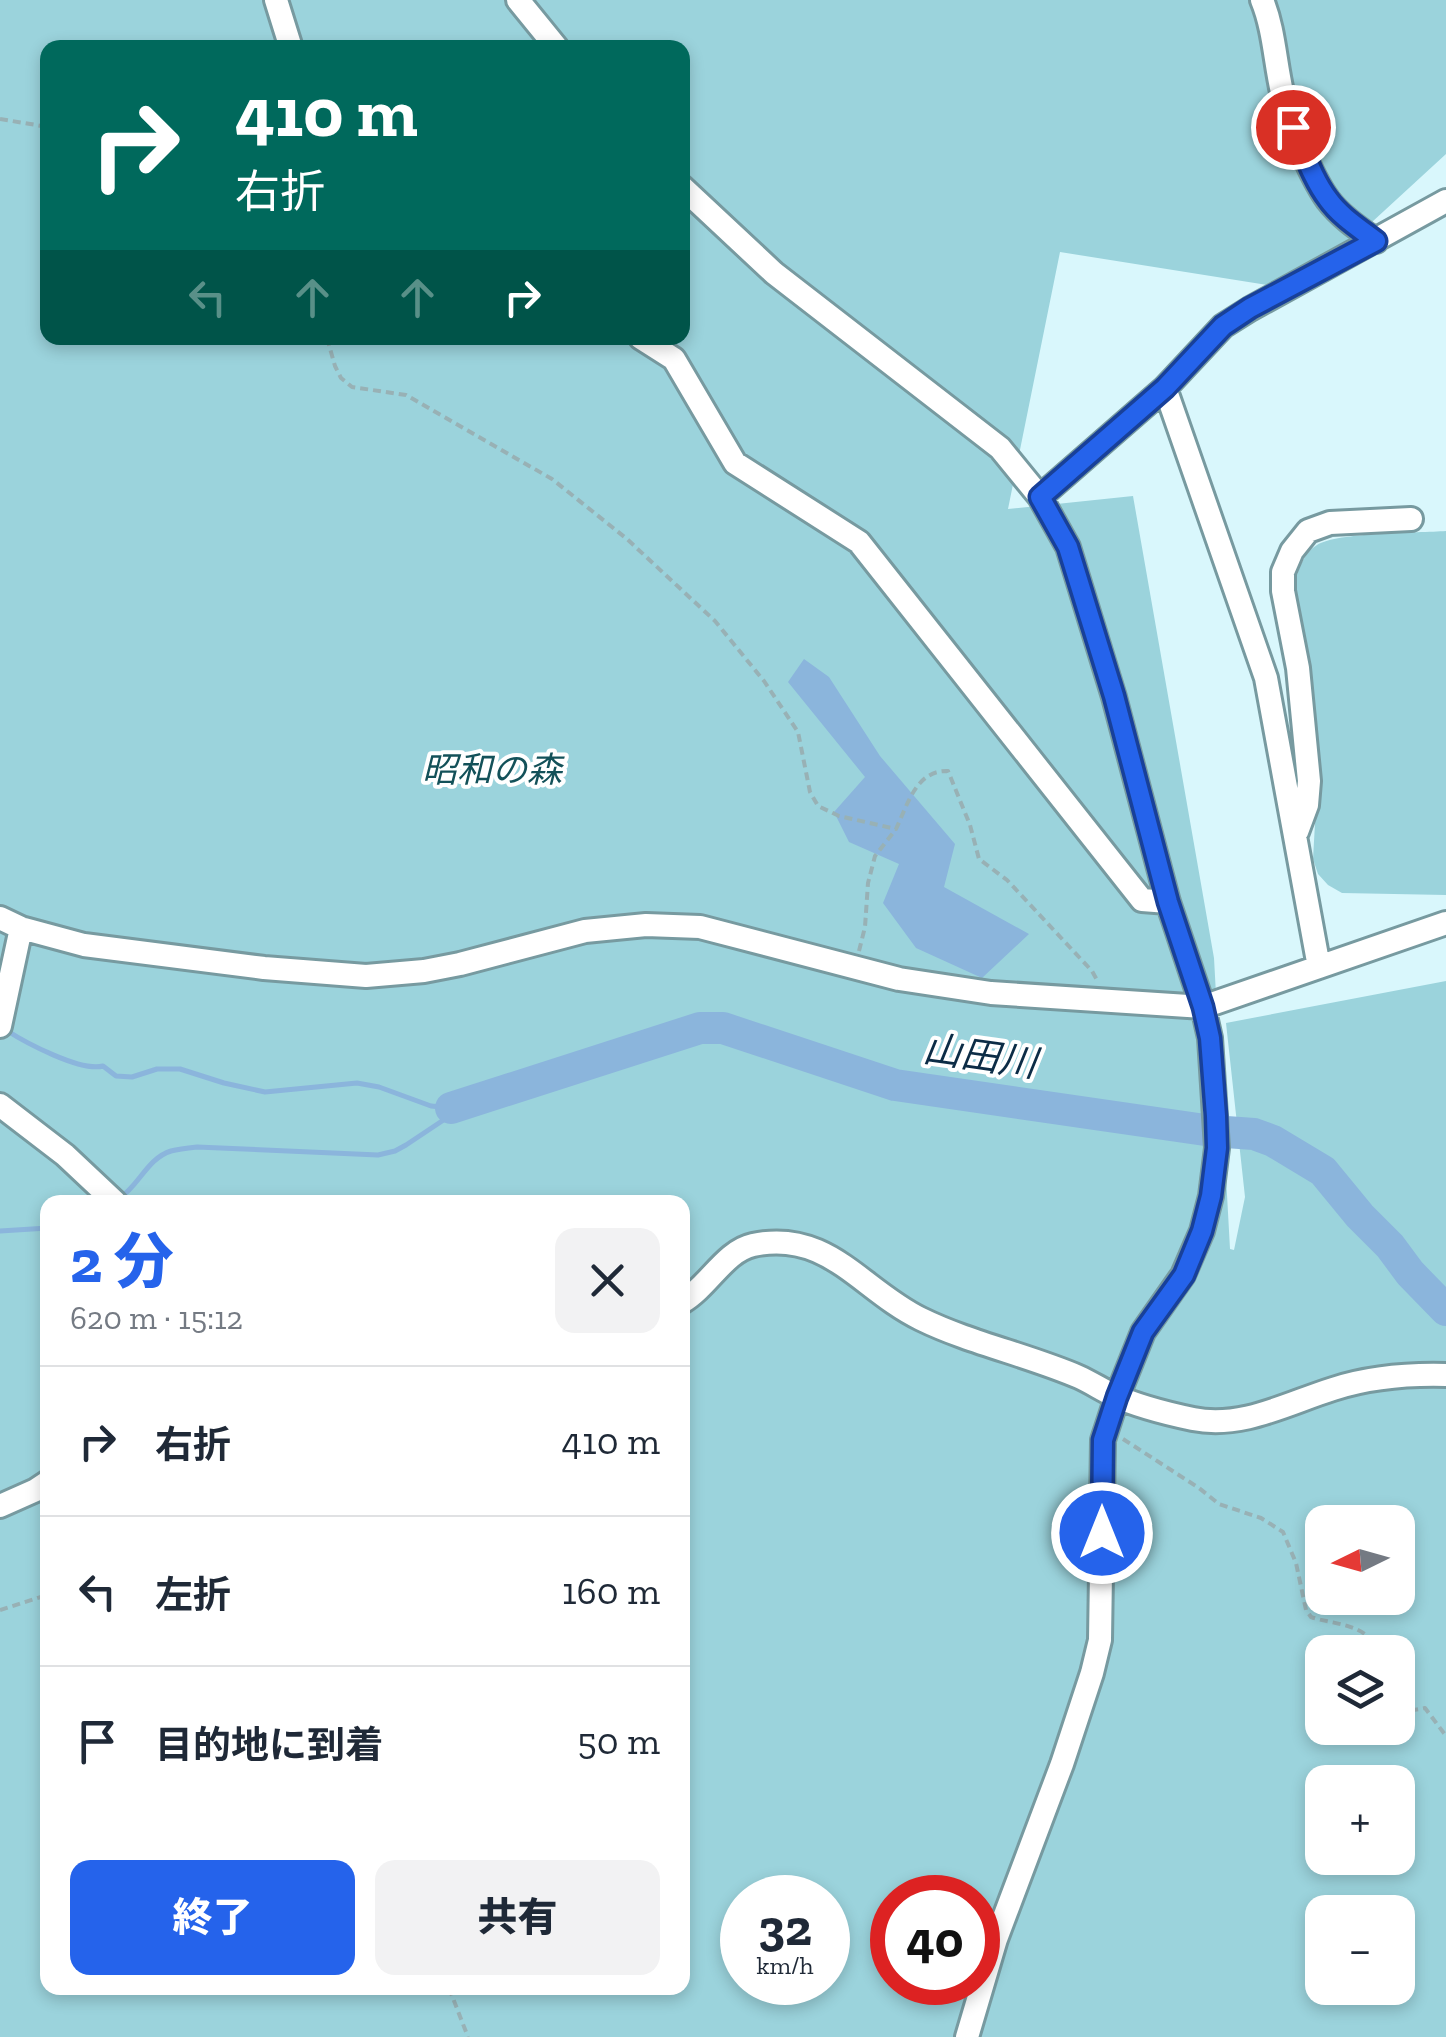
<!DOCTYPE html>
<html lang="ja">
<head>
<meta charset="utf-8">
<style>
	:root { --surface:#fff; --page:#f2f2f3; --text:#1f2937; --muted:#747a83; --line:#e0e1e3; --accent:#2563eb }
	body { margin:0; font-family:"Zilla Slab","Noto Sans JP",serif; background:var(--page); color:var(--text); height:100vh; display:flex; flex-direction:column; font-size:38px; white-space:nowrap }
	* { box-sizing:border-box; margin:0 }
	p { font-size:32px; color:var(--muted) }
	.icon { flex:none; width:55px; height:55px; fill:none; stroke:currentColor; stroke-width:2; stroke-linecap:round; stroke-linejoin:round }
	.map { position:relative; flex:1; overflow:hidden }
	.side { position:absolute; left:40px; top:1195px; width:650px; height:800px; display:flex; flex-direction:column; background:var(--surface); border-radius:20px; box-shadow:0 5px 15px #0003 }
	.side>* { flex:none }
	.guide { position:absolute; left:40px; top:40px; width:650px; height:305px; border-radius:20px; box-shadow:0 5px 15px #0003; background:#00695c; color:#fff; overflow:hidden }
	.needle { width:65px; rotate:265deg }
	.tools { position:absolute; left:1305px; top:1505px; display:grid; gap:20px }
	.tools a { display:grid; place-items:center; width:110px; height:110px; border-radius:20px; background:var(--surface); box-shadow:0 5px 15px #0003; font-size:50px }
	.speed { position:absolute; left:720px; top:1875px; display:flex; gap:20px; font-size:50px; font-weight:700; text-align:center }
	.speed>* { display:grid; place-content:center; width:130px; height:130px; border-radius:50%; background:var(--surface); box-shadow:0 5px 15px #0003; line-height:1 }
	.speed small { font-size:25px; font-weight:400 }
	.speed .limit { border:15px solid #d22; background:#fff; color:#111 }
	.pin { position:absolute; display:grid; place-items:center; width:85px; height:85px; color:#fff; margin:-42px; border:5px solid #fff; border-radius:50%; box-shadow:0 2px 10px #0007 }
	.me { position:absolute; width:110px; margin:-55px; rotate:0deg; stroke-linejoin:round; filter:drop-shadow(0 0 8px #0008) }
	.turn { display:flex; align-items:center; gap:35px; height:210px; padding:0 30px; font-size:45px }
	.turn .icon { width:130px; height:130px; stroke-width:2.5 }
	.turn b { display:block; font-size:70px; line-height:85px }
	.lanes { display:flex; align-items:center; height:95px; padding:0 30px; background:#0003; justify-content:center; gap:50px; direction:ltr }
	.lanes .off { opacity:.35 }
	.round { display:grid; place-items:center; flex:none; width:105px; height:105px; border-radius:20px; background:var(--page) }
	.headline { display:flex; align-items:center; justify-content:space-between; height:170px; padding:0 30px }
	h1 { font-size:60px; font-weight:800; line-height:75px; color:var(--accent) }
	.primary-button { display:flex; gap:20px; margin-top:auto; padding:20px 30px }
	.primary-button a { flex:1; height:115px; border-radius:20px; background:var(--accent); color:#fff; font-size:40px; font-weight:800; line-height:115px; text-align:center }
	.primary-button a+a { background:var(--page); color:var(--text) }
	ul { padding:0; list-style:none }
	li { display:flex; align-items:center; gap:30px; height:150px; padding:0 30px; border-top:2px solid var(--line) }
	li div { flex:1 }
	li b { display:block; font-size:38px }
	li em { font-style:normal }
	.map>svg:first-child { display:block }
	.green { fill:#9bd3dc; fill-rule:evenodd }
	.water { fill:#8bb5dc }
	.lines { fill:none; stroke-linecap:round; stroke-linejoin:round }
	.stream { stroke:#8bb5dc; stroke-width:5 }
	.river { stroke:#8bb5dc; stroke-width:32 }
	.minor-casing { stroke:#779aa0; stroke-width:28 }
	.path { stroke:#98b1b5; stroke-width:4; stroke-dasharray:8 5; stroke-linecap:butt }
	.minor { stroke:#fff; stroke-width:22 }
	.route-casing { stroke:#184099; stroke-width:25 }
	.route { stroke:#2563eb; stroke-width:18 }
	.labels { text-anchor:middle; stroke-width:8; stroke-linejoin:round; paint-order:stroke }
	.park-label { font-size:35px; font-style:italic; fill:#135159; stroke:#fff }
	.water-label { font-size:38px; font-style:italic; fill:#0c2c46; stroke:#fff }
</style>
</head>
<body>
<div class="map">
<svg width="1446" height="2037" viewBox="0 0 1446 2037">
	<rect width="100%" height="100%" fill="#d9f7fc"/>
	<!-- green -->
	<path class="green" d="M0,0H1446V154L1298,290L1060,252L1008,509L1133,496L1214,958L1230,1249L1234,1250L1245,1197L1226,1023L1446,981V2037H0ZM48,48H682V338H48ZM48,1202H682V1988H48ZM1322,1522H1398V1598H1322ZM1322,1652H1398V1728H1322ZM1322,1782H1398V1858H1322ZM742,1898H828V1982H742ZM892,1898H978V1982H892ZM1322,1912H1398V1988H1322Z
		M1446,531V895L1342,893L1328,885L1318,874L1313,859L1317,788L1293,586C1298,572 1303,553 1317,545C1338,532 1418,533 1446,531Z"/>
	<!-- water -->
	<path class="water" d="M804,659L829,677L880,756L955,844L944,887L1029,934L982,978L916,948L883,903L899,864L849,842L834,812L865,777L788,682Z"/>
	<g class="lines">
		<!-- stream -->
		<path class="stream" d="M6,1030C26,1043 81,1072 103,1066L116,1076L132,1077L157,1069H180L224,1083L265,1092L357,1083L379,1087L431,1106L451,1108L445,1119L406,1145L395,1151L378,1155L197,1147C188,1148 179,1149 171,1151C148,1158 139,1185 120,1198
			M0,1231L48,1228"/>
		<!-- river -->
		<path class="river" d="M451,1108L700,1028H723L895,1085L1212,1131L1254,1134L1273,1141L1323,1171L1360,1216L1390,1246L1410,1273L1446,1310"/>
		<defs>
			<path id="minor" d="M276,0L291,48
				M518,0L557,48
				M1262,0C1274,29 1275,62 1282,92C1289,122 1310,175 1328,200C1341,217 1359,229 1376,241
				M682,187L774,273L1000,448L1040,497L1068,547L1114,697L1168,902L1203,1007L1210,1038L1217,1148L1211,1196L1202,1231L1183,1275L1143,1332L1117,1397L1103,1440L1100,1640L1092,1673L1062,1764L996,1939L967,2037
				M641,338L674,359L735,463L859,542L1142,900L1168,902
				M1165,388L1266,678L1319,967
				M1040,497L1165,388L1223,326L1250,309L1446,201
				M1297,832L1307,805L1309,781L1298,668L1283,591V572L1292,551L1308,531L1330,523L1411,519
				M0,918L21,928L84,945L264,968L366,976L424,971L460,964L585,931L646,925L700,927L899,979L991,993L1203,1007L1446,923
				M0,1026L21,928
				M0,1105L65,1155L115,1202
				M682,1302C708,1287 725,1251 753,1245C828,1229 861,1290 921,1319C970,1343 1028,1355 1079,1377C1090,1382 1101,1389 1113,1395C1135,1405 1169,1414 1193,1419C1242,1429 1288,1403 1333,1389C1370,1377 1408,1374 1446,1375
				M0,1506L36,1490L48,1482"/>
		</defs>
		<!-- minor casing -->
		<use href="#minor" class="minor-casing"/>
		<!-- path -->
		<path class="path" d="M0,119L48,127
			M327,338L335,366L341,378L352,387L406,395L552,479L627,539L715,621L764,681L798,732L810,792L818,806L839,816L896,829C908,804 916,770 948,771L970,825L979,859L1007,880L1092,971L1097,980
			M859,951L865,927L868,883L875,856L896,829
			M1123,1439L1199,1488L1219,1504L1261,1518L1283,1532L1296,1563L1306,1610L1311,1617C1334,1625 1369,1623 1377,1652
			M0,1610L44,1596L48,1584
			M1398,1707L1408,1711L1425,1708L1446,1736
			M449,1988L468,2037"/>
		<!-- minor -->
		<use href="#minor" class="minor"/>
	</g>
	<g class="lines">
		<defs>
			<path id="route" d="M1102,1533L1103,1440L1117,1397L1143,1332L1184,1275L1202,1231L1211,1196L1217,1148L1216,1116L1210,1038L1203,1007L1168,902L1114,696L1068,547L1040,497L1165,388L1223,326L1250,308L1376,241C1359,228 1340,216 1328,199C1312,178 1304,151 1293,127"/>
		</defs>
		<!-- route casing -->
		<use href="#route" class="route-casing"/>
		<!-- route -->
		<use href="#route" class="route"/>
	</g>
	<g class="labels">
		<!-- park labels -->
		<g class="park-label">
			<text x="492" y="782">昭和の森</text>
		</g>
		<!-- water labels -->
		<g class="water-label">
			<text transform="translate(980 1056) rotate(8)" y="13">山田川</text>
		</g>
	</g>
</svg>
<div class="tools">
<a><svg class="needle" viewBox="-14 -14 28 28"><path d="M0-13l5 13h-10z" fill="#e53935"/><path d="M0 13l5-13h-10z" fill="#747a83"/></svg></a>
<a><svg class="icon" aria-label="layers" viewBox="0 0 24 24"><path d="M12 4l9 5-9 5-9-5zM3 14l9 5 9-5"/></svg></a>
<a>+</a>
<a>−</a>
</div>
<div class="speed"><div>32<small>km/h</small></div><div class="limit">40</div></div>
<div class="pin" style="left:1293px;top:127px;background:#d93025"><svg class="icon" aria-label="arrive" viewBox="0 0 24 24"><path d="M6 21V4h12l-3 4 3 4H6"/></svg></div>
<svg class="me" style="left:1102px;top:1533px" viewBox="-20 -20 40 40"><circle r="17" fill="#2563eb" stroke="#fff" stroke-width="3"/><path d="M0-11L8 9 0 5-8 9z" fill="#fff"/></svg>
<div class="guide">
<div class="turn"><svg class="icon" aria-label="right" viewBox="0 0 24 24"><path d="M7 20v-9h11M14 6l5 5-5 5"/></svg><div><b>410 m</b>右折</div></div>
<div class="lanes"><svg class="icon off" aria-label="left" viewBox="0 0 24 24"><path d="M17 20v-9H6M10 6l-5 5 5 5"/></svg><svg class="icon off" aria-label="ahead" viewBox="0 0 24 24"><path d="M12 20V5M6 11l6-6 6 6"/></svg><svg class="icon off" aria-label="ahead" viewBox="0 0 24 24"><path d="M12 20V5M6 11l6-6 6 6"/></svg><svg class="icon" aria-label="right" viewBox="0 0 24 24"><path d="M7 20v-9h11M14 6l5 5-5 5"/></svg></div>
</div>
<section class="side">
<div class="headline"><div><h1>2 分</h1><p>620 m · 15:12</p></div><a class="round"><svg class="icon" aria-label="close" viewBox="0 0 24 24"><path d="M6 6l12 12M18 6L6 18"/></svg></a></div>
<ul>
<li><svg class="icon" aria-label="right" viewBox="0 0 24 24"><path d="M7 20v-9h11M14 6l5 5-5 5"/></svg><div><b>右折</b></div><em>410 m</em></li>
<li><svg class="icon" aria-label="left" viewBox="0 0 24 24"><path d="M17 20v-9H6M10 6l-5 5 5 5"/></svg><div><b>左折</b></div><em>160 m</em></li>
<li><svg class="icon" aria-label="arrive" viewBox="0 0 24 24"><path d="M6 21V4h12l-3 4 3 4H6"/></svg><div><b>目的地に到着</b></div><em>50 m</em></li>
</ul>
<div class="primary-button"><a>終了</a><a>共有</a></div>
</section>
</div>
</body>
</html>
